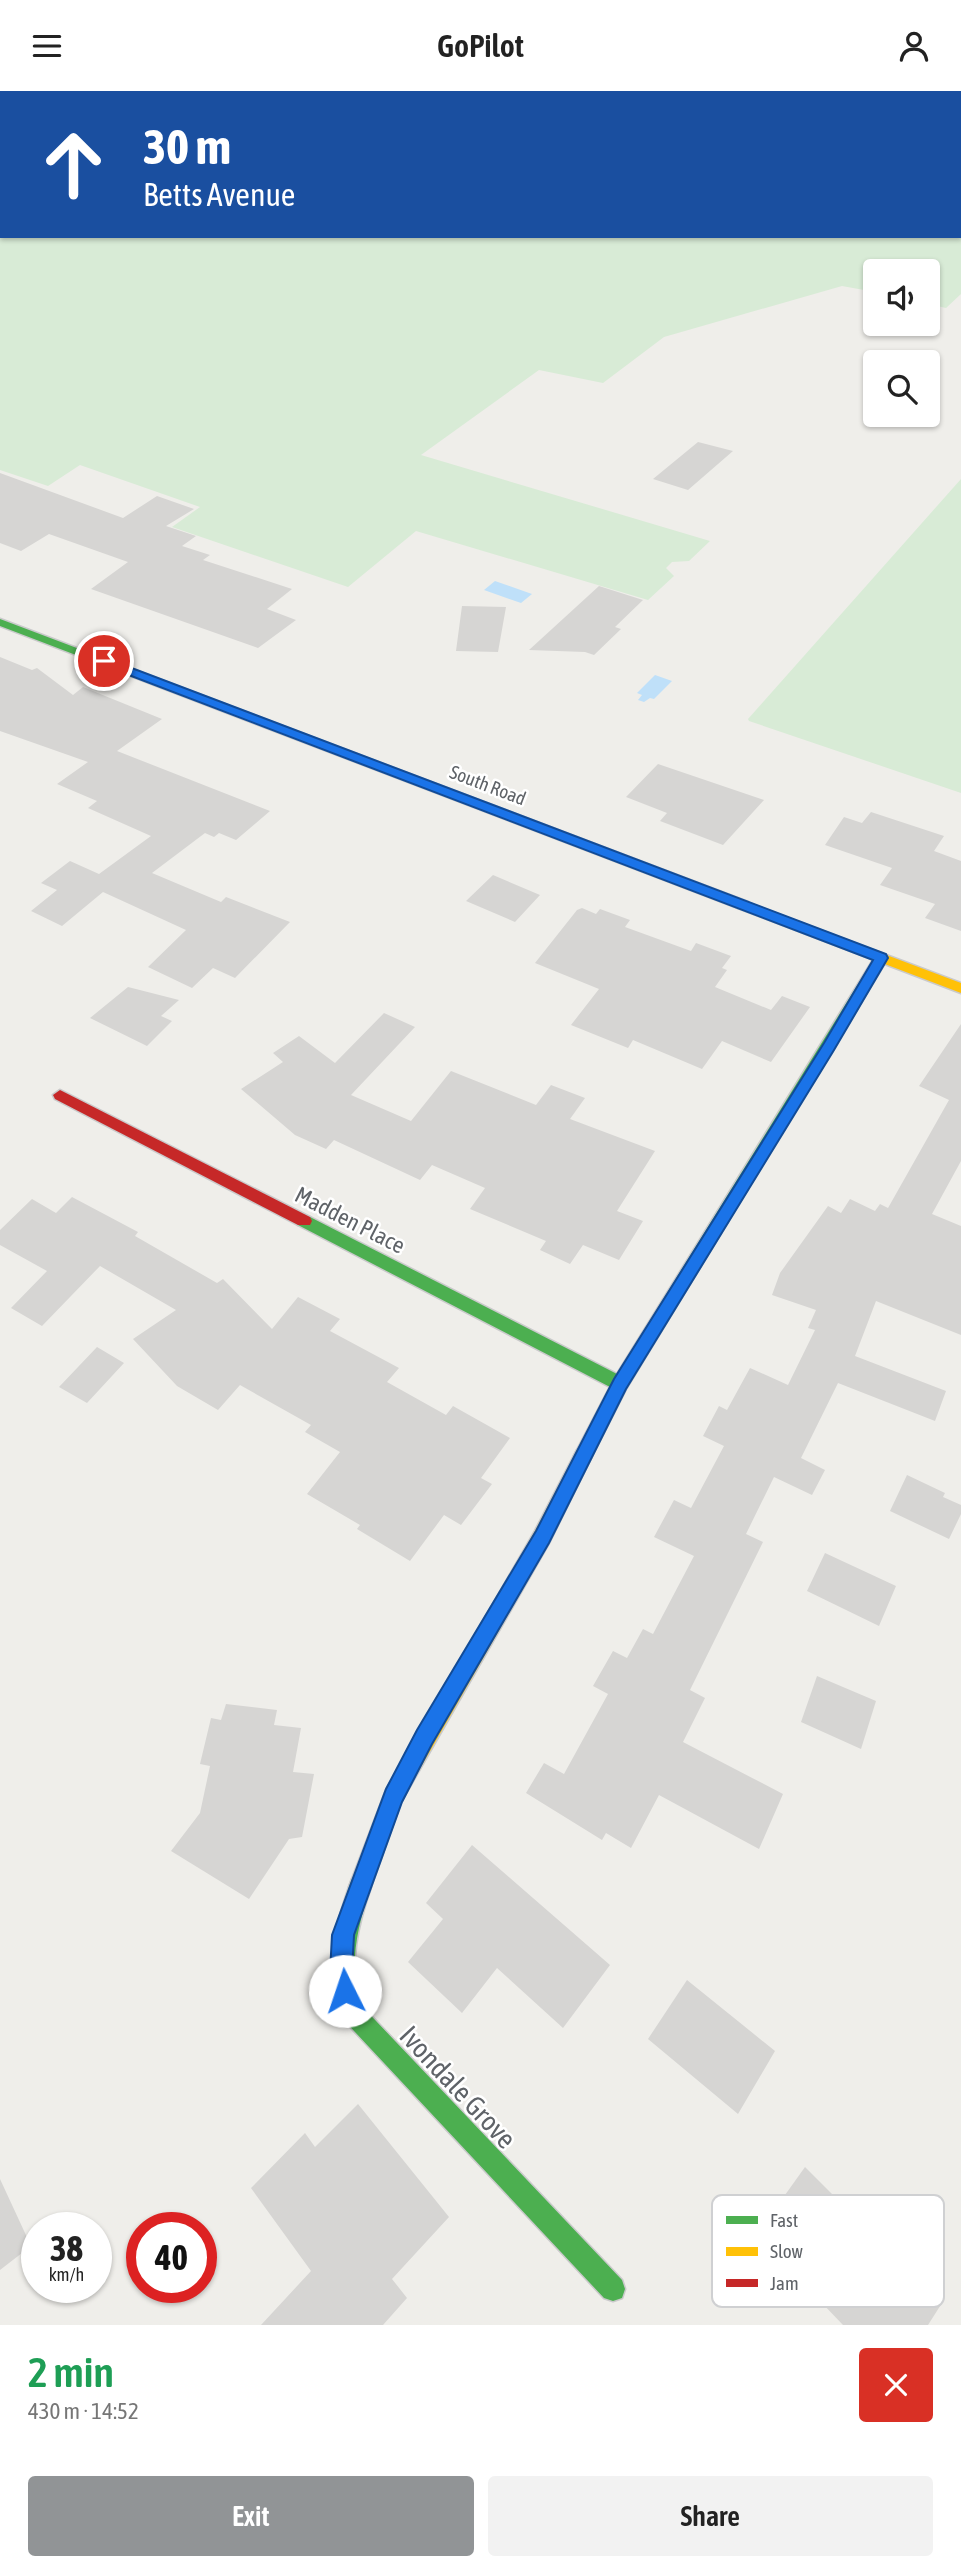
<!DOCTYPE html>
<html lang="en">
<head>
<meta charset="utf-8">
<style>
	:root { --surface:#fff; --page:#f2f2f2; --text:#222; --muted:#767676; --accent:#919496 }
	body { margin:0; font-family:"Asap Condensed",sans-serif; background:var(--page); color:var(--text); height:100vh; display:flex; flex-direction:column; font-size:26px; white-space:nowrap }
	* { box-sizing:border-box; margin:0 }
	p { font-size:23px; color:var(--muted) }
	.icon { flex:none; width:38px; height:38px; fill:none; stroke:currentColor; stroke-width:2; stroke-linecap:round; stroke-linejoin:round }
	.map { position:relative; height:2234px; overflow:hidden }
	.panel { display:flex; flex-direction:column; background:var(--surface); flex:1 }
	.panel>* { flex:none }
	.hud { position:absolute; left:0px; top:0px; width:962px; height:147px; box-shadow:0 2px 5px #0004; background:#1a4fa0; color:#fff; overflow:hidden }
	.tools { position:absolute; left:863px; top:168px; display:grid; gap:14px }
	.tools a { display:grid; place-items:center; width:77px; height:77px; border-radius:7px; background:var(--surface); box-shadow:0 2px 5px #0004; font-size:35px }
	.speed { position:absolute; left:21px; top:2121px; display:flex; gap:14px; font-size:35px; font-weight:700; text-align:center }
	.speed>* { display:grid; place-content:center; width:91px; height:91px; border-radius:50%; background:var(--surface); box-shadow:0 2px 5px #0004; line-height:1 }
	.speed small { font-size:18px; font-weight:400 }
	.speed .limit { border:10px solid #d22; background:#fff; color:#111 }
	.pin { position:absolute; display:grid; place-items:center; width:60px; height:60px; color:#fff; margin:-30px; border:4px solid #fff; border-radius:50%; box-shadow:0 2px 7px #0007 }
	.me { position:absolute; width:77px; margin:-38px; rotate:356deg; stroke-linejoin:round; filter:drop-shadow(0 0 5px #0008) }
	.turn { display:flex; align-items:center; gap:24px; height:147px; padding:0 28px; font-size:32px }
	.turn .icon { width:91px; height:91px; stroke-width:2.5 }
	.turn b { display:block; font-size:49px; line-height:60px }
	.round { display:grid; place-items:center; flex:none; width:74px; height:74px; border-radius:7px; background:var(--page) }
	.head { display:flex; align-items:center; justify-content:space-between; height:119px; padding:0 28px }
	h1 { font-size:42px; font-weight:600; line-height:52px; color:#1e9e55 }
	.button { display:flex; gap:14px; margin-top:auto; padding:14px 28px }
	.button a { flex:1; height:80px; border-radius:7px; background:var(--accent); color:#fff; font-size:28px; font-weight:600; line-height:80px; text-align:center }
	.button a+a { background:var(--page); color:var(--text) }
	header { display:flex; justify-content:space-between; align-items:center; height:91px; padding:0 28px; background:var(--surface); font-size:32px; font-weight:600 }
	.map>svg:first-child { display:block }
	.green { fill:#d8ebd6 }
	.water { fill:#bfe0f9 }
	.building { fill:#d6d5d3 }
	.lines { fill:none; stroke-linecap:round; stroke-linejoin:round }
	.fast-casing { stroke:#cacacb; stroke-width:3 }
	.slow-casing { stroke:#cacacb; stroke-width:3 }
	.jam-casing { stroke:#cacacb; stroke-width:3 }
	.fast { fill:#4caf50; fill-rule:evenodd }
	.slow { fill:#ffc107; fill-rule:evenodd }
	.jam { fill:#c62828; fill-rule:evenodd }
	.route { fill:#1a73e8; stroke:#114b97; stroke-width:2 }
	.labels { text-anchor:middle; stroke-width:5; stroke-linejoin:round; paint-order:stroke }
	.far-street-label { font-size:19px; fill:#5f6368; stroke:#fff }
	.street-label { font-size:23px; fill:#5f6368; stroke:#fff }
	.near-street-label { font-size:28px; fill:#5f6368; stroke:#fff }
	.key { fill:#fff; stroke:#cfd0d2; stroke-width:2 }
	.key-label { font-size:19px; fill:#5f6368 }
</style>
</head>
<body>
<header><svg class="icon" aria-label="menu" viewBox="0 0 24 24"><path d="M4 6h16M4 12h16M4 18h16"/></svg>GoPilot<svg class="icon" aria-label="person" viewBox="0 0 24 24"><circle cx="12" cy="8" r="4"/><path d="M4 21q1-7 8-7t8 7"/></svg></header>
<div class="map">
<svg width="961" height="2234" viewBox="0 0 961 2234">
	<rect width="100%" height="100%" fill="#efeeea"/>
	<!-- green -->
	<path class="green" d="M203,0H961V203L946,217L928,213V180H875V201L842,195L664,246L603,292L539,279L421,364L710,450L689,470L672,471L666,477L674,485L648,509L416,440L348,496L172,436L200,416L80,374L48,395L0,379V90L2,145H961V2H199Z
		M961,388V702L749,630L748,628Z"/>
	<!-- water -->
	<path class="water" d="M495,490L532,503L521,512L484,499Z
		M655,584L672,590L654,608L650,607L644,611L638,609L642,604L637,602Z"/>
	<!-- building -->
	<path class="building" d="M698,351L733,360L688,399L653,388Z
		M0,382L123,427L157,405L194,418L166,435L196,445L182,455L210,464L203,469L292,498L267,518L296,529L258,557L91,498L128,471L49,443L21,460L0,452Z
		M599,495L643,509L615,536L621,538L594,564L585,561L529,559Z
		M462,515L506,516L498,561L456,560Z
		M0,566L32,579L37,577L73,604L83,596L162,628L117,660L270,720L236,749L219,742L214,746L205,742L152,782L221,811L226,806L290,831L235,887L213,877L192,897L148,876L186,839L103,801L62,835L31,820L57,799L41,792L70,770L99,783L151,745L88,717L97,710L57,693L88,671L0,640Z
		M658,673L764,709L723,754L660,730L667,722L626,706Z
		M871,721L944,745L934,760L961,770V840L925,827L935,813L880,794L892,777L825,754L844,726L862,732Z
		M493,784L540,804L515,831L466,810Z
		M582,817L596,823L600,818L630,829L625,836L691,860L696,852L731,865L722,877L727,879L715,896L771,919L782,905L810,916L771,971L722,950L702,978L633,949L628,957L571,934L599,898L535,872L577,819Z
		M128,896L179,909L161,925L172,930L147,955L90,927Z
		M384,922L415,936L351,1004L411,1030L451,980L536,1014L551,994L585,1007L570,1028L655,1060L617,1120L643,1130L619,1169L583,1154L570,1173L540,1159L546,1150L470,1118L485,1097L432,1074L420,1089L334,1049L326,1058L295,1044L241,998L283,971L273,962L299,945L335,972Z
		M961,933V1070L932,1123L961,1135V1244L876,1210L855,1265L946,1300L935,1330L838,1292L801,1367L825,1379L812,1404L774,1386L746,1443L763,1451L690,1599L705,1607L683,1651L783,1703L759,1758L659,1704L631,1757L606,1742L602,1749L526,1702L544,1672L564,1683L608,1603L593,1595L613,1560L627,1567L643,1538L653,1543L694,1465L654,1446L674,1409L691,1417L724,1355L703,1345L719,1315L727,1319L750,1277L788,1294L815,1239L808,1237L816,1219L772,1204L780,1182L828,1115L841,1122L850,1108L875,1120L880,1113L888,1117L949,1009L919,995Z
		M72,1106L138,1141L135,1145L217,1192L223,1188L272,1238L298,1206L340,1228L330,1240L399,1277L387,1291L446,1324L453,1315L510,1347L481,1387L492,1393L461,1434L444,1424L410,1470L357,1438L360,1434L307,1403L340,1361L305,1341L311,1334L240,1294L218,1319L177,1295L133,1248L176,1219L100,1175L42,1235L11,1217L47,1180L0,1154V1139L32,1108L56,1122Z
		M97,1256L124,1272L87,1312L59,1296Z
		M907,1384L945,1402L943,1406L961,1414V1423L949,1448L890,1420Z
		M825,1462L896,1495L879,1535L807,1500Z
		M817,1585L876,1610L861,1658L801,1631Z
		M226,1613L277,1619L274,1634L301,1637L293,1681L314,1683L302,1746L289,1748L249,1808L171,1760L200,1722L210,1675L200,1673L211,1627L221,1629Z
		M472,1754L610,1874L563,1937L497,1877L462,1922L408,1871L443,1828L426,1812Z
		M687,1889L775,1960L738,2023L648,1948Z
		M358,2013L449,2126L392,2188L407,2207L383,2234H261L311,2180L251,2097L305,2042L315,2056Z
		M805,2076L864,2135L871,2124L899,2152L906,2139L937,2169L922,2192L942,2212L928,2234H843L799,2188L807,2176L765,2132Z
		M0,2088L31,2155L0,2179Z"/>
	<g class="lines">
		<defs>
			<path id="fast" d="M0,528L748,811L750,814L748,817H738L0,535Z
				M881,862L888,867L626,1298L589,1371L583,1373L577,1371L574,1365L610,1296L298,1134L296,1130L298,1126H310L617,1283L876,864Z
				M360,1785L368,1788L371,1796C357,1836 350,1869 358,1911L622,2189L625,2198L622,2207L613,2210L604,2207L340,1925C322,1882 335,1837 349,1796L352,1788Z"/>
			<path id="slow" d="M743,810L961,892V902L738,817V811Z
				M583,1357L589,1359L592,1365L589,1371L549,1452L401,1711L368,1804L360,1807L352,1804L349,1796L386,1699L535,1440L577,1359Z"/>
			<path id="jam" d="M60,999L310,1126L312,1130L310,1134H298L55,1008L53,1004Z"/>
		</defs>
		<!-- fast casing -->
		<use href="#fast" class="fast-casing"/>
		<!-- slow casing -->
		<use href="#slow" class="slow-casing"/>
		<!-- jam casing -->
		<use href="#jam" class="jam-casing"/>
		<!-- fast -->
		<use href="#fast" class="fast"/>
		<!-- slow -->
		<use href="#slow" class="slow"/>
		<!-- jam -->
		<use href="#jam" class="jam"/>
	</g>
	<!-- route -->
	<path class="route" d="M100,568H108L886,863L888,867L834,959L626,1298L549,1452L432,1653L402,1711L354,1844L352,1882L356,1900L353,1908L345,1911L337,1908L330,1882L332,1844L386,1698L417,1639L536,1440L614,1288L824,952L873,869L100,573Z"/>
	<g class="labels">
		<!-- far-street labels -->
		<g class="far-street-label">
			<text transform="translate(488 694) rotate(21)" y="7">South Road</text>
		</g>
		<!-- street labels -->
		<g class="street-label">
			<text transform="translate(350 1129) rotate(27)" y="8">Madden Place</text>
		</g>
		<!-- near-street labels -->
		<g class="near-street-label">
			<text transform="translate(458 1996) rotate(47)" y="10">Ivondale Grove</text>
		</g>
	</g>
	<!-- legend -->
	<rect x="712" y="2104" width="232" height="112" rx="10" class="key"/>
	<rect x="726" y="2125" width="32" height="8" fill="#4caf50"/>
	<rect x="726" y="2156" width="32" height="9" fill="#ffc107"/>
	<rect x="726" y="2188" width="32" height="8" fill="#c62828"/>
	<g class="key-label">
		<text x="770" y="2136">Fast</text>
		<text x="770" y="2167">Slow</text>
		<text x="770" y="2199">Jam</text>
	</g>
</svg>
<div class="tools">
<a><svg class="icon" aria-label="sound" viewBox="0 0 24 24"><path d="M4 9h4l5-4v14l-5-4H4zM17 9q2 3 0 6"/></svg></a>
<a><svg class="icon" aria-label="search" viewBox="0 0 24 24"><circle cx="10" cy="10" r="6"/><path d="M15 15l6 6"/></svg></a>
</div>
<div class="speed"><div>38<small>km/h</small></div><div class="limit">40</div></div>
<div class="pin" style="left:104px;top:570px;background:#d93025"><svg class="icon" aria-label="arrive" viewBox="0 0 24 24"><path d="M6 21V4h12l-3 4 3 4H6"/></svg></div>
<svg class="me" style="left:345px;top:1900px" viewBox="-20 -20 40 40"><circle r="19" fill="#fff"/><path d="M0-13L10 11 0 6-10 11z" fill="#1a73e8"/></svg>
<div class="hud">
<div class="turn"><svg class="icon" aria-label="ahead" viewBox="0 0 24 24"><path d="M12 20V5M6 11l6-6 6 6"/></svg><div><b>30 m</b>Betts Avenue</div></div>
</div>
</div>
<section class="panel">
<div class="head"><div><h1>2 min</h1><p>430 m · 14:52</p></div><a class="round" style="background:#d93025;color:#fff"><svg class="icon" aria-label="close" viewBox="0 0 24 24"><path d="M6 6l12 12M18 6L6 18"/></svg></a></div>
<div class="button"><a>Exit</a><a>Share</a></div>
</section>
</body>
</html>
